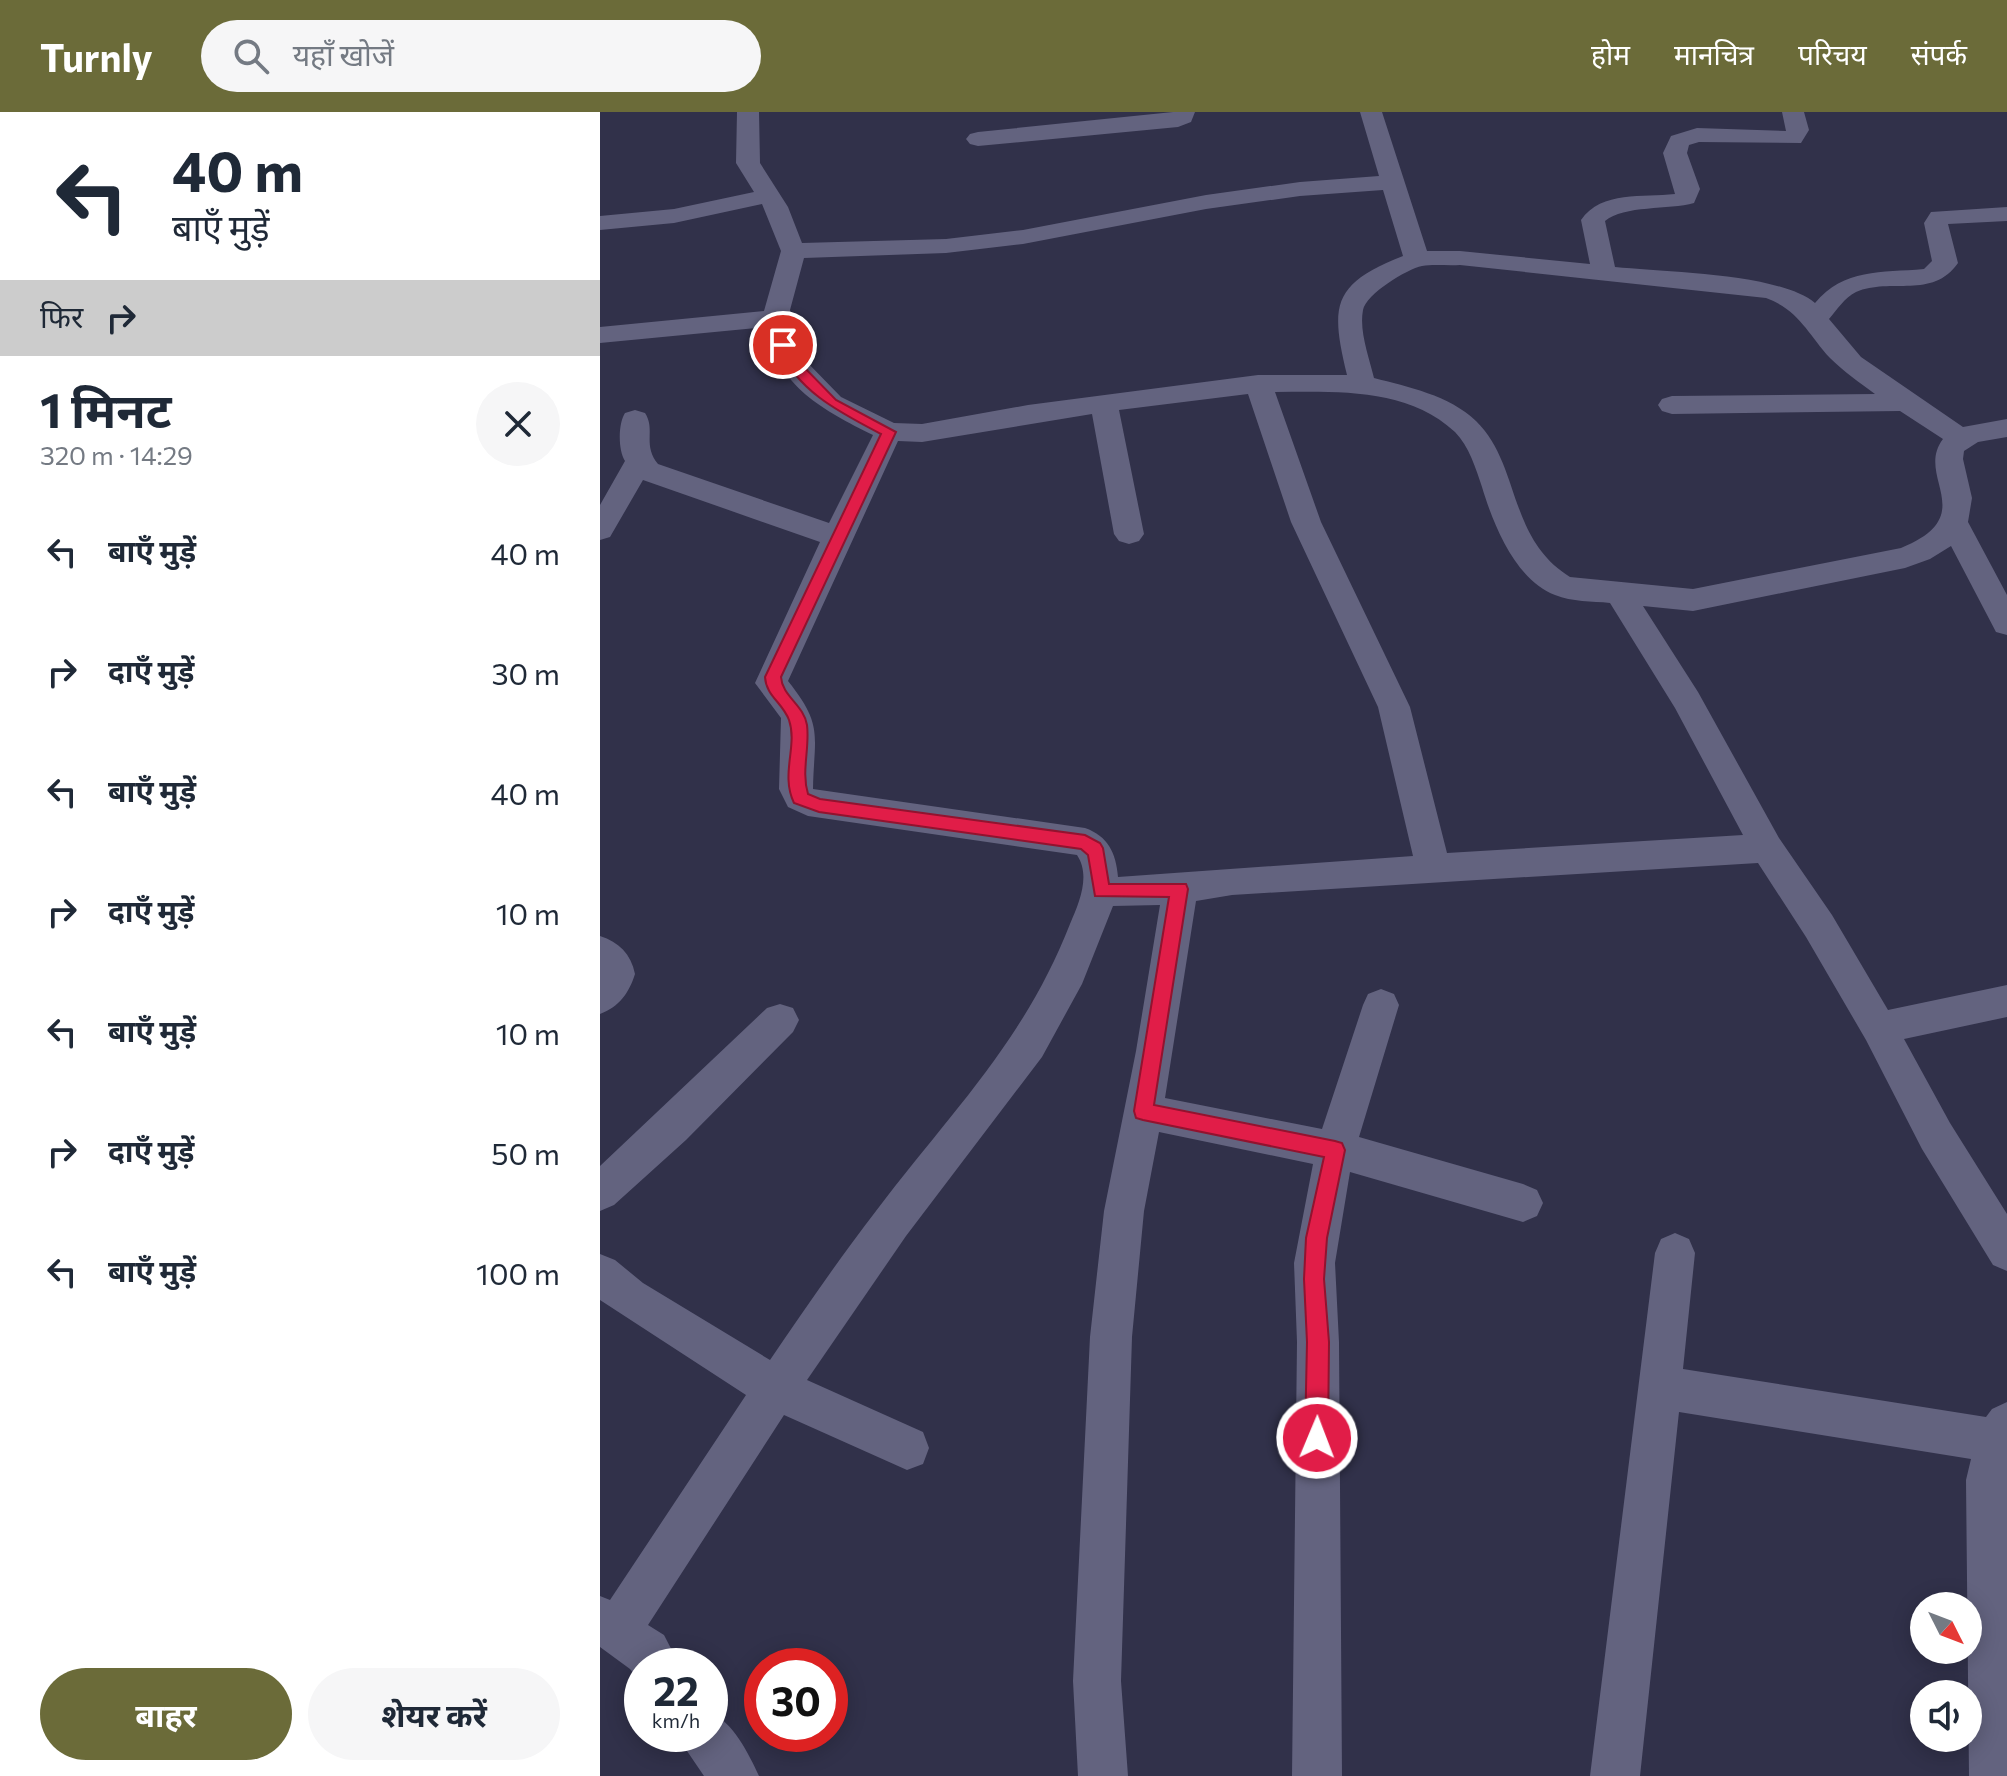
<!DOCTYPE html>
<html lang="hi">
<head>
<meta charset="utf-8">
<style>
	:root { --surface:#fff; --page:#f6f6f7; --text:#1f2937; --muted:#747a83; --accent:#6b6b39 }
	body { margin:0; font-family:Commissioner,"Noto Sans Devanagari",sans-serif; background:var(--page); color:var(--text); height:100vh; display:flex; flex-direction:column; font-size:30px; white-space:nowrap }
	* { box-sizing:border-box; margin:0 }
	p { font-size:26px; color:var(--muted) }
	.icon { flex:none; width:44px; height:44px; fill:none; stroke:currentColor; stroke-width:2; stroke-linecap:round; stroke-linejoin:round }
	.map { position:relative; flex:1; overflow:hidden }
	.details { display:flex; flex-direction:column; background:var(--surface); width:600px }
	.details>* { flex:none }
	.banner { background:#fff; color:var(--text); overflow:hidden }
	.needle { width:52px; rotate:132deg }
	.tools { position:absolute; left:1310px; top:1480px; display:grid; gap:16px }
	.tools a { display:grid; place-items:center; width:72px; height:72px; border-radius:50%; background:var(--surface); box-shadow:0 4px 20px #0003; font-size:40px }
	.speed { position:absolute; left:24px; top:1536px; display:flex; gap:16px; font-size:40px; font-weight:700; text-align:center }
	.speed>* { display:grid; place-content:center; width:104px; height:104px; border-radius:50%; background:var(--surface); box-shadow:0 4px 20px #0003; line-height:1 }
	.speed small { font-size:20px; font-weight:400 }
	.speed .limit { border:12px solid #d22; background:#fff; color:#111 }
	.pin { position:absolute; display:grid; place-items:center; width:68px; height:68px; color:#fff; margin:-34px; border:4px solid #fff; border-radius:50%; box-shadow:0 2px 8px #0007 }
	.me { position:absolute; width:88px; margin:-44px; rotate:1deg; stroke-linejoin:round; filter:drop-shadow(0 0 6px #0008) }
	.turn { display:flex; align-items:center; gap:28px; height:168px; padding:0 40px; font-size:36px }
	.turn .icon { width:104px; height:104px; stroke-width:2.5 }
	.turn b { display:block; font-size:56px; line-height:68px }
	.then { display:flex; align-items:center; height:76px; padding:0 40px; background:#0003; gap:16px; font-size:30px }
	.round { display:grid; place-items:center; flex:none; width:84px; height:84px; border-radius:42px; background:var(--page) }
	.overview { display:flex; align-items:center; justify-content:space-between; height:136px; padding:0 40px }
	h1 { font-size:48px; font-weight:700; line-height:60px }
	.action { display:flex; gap:16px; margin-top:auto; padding:16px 40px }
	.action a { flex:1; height:92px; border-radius:48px; background:var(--accent); color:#fff; font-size:32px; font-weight:700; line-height:92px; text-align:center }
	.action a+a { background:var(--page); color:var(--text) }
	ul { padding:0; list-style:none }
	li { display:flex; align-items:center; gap:24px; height:120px; padding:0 40px }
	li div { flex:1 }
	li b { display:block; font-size:30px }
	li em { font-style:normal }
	header { display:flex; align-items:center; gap:48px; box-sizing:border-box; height:112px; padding:0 40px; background:var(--accent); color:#fff }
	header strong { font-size:38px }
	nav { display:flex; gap:44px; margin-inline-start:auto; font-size:28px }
	.search { width:560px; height:72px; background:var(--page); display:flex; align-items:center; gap:20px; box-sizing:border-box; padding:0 28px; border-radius:44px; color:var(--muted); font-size:30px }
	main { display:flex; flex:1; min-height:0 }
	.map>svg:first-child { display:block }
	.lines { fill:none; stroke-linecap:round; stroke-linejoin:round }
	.minor { fill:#63637f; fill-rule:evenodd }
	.route { fill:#e11d48; stroke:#92132f; stroke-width:2 }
</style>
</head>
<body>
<header>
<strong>Turnly</strong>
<div class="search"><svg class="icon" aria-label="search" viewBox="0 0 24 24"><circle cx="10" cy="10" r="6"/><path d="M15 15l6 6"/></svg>यहाँ खोजें</div>
<nav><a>होम</a><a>मानचित्र</a><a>परिचय</a><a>संपर्क</a></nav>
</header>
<main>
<section class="details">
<div class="banner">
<div class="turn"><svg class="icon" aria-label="left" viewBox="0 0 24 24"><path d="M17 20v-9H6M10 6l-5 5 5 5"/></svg><div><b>40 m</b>बाएँ मुड़ें</div></div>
<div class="then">फिर<svg class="icon" aria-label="right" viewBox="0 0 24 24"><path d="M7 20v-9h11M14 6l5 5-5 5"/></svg></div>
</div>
<div class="overview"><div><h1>1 मिनट</h1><p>320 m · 14:29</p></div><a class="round"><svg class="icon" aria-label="close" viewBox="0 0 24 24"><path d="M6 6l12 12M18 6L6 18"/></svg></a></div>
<ul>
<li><svg class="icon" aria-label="left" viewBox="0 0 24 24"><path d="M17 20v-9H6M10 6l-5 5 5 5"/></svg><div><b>बाएँ मुड़ें</b></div><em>40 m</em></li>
<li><svg class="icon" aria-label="right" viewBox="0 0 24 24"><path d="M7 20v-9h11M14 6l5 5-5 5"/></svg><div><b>दाएँ मुड़ें</b></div><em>30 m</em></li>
<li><svg class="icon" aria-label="left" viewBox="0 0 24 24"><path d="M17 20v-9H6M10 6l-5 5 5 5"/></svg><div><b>बाएँ मुड़ें</b></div><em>40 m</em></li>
<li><svg class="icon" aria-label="right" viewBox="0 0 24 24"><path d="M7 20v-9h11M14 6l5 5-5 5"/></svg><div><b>दाएँ मुड़ें</b></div><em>10 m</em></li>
<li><svg class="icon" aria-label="left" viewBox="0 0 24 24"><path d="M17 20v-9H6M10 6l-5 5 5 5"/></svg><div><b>बाएँ मुड़ें</b></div><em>10 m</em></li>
<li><svg class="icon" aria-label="right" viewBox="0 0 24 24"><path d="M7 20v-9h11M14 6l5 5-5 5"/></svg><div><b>दाएँ मुड़ें</b></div><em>50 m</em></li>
<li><svg class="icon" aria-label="left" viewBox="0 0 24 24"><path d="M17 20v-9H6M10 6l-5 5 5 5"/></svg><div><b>बाएँ मुड़ें</b></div><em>100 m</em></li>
</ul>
<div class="action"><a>बाहर</a><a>शेयर करें</a></div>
</section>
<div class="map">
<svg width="1407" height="1664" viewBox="0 0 1407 1664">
	<rect width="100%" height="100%" fill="#31314a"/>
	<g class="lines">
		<!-- minor -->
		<path class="minor" d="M137,0H159L160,51L188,95L202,131L346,127L423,118L606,83L700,70L779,64L760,0H782L827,139H860L990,152L981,108C1002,78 1043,86 1075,82L1063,41L1071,24L1097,16L1186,19L1182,0H1204L1209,18L1201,31L1099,30L1089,33L1087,41L1100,77L1094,91C1069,98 1024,93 1005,109L1015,155C1064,160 1179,161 1215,191C1244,156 1281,161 1324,157L1332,149L1324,111L1331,100L1407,95V109L1348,112L1358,151C1332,188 1291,165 1256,180C1244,186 1237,198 1229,207L1261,245L1363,315L1407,307V325L1378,330L1364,339L1363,347L1372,386L1368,410L1407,483V523L1396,520L1351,434L1330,447L1305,456L1093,499L1043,494L1098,580L1179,726L1232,803L1288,898L1407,873V905L1304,927L1350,1011L1407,1102V1159L1393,1153L1322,1037L1266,928L1206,825L1158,751L632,783L596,789L565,986L722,1017L763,893L768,882L781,877L794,882L799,893L759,1025L923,1072L937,1078L943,1091L937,1104L923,1110L750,1060L735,1151L739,1230L742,1664H692L697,1230L694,1151L713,1052L559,1020L544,1099L532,1225L521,1569L528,1664H478L473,1569L490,1225L504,1099L536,939L560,793L513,794L482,872L442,945L306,1124L207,1268L323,1320L329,1336L323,1352L307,1358L184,1303L48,1513L64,1523L80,1554H42V1572L30,1557L0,1535V1484L10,1488L146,1283L0,1188V1142L15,1148L43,1171L170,1248C204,1198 239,1147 276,1099C350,1001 424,930 470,812C479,791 491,764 477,743L208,704L188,695L179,677L181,606L155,571L220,430L43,368L10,425L0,428V393L25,349C18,338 18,312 25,301L35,298L45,301C56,318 42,332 58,352L229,411L273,323C225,299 176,274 167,215L0,231V215L164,199L181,139L162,92L74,111L0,118V104L74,97L154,80L136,51ZM783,78L803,144C732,172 730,193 747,263H658L428,293L322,312L294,311L241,285L203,246L196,233L190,198L204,146L346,141L423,132L606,97L700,84ZM860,153L1166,186C1199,198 1208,222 1230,246C1243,259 1260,271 1275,282L1072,284L1062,287L1058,293L1062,299L1072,302L1300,299L1343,327C1314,365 1382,403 1301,436L1093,477L970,465C907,426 921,353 876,309C849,283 808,275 774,266C769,245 759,219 763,198C766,182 807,157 822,154C834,152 848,154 860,153ZM675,280C736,280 806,275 855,320C869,334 876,357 882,375C893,412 916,469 955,483C972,490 992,489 1010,491L1075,596L1143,723L847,741L810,595L721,410ZM648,282L691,410L778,595L813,744L518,765C516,741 508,724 485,716L213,677C214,623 224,614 188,569L298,329L322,330L492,302L514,422L519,429L529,432L539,429L544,422L519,298Z
			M573,0H595L591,10L578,15L378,34L370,32L366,27L370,22L378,20Z
			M0,824C19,830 31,842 35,862C29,881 19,895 0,902Z
			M180,892L193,896L199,908L193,920L86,1028L14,1093L0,1099V1054L167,896Z
			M1075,1121L1089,1127L1095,1141L1083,1257L1386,1305L1392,1297L1407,1290V1664H1369L1366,1368L1371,1347L1079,1300L1040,1664H990L1055,1141L1061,1127Z
			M110,1600C133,1610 149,1642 159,1664H104L87,1639L80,1622H110Z"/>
	</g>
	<!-- route -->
	<path class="route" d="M183,228L188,230L197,248L236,288L296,320L181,565C182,584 204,593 207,613C210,636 201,659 208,682L220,687L485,723L500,731L503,736L509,772H586L588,777L554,993L735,1029L742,1031L745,1038L727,1126L724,1167L729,1230L728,1326L724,1334L717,1338L709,1334L705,1326L707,1230L704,1167L706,1126L724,1045L543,1008L536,1006L534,999L569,785L495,784L488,743L481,737L219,700L194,691C180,662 198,634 189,608C183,591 166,584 165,565L281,322C237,299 199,280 176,233Z"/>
</svg>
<div class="tools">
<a><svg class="needle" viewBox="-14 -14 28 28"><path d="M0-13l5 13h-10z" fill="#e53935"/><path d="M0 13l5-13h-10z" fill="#747a83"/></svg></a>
<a><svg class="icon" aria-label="sound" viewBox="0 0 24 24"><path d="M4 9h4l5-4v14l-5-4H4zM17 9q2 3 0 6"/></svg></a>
</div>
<div class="speed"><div>22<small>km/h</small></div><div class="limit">30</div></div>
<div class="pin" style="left:183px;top:233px;background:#d93025"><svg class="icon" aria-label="arrive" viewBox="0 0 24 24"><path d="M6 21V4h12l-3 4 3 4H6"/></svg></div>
<svg class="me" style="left:717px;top:1326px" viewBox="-20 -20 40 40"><circle r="17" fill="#e11d48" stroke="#fff" stroke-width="3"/><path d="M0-11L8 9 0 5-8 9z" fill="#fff"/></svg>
</div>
</main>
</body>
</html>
